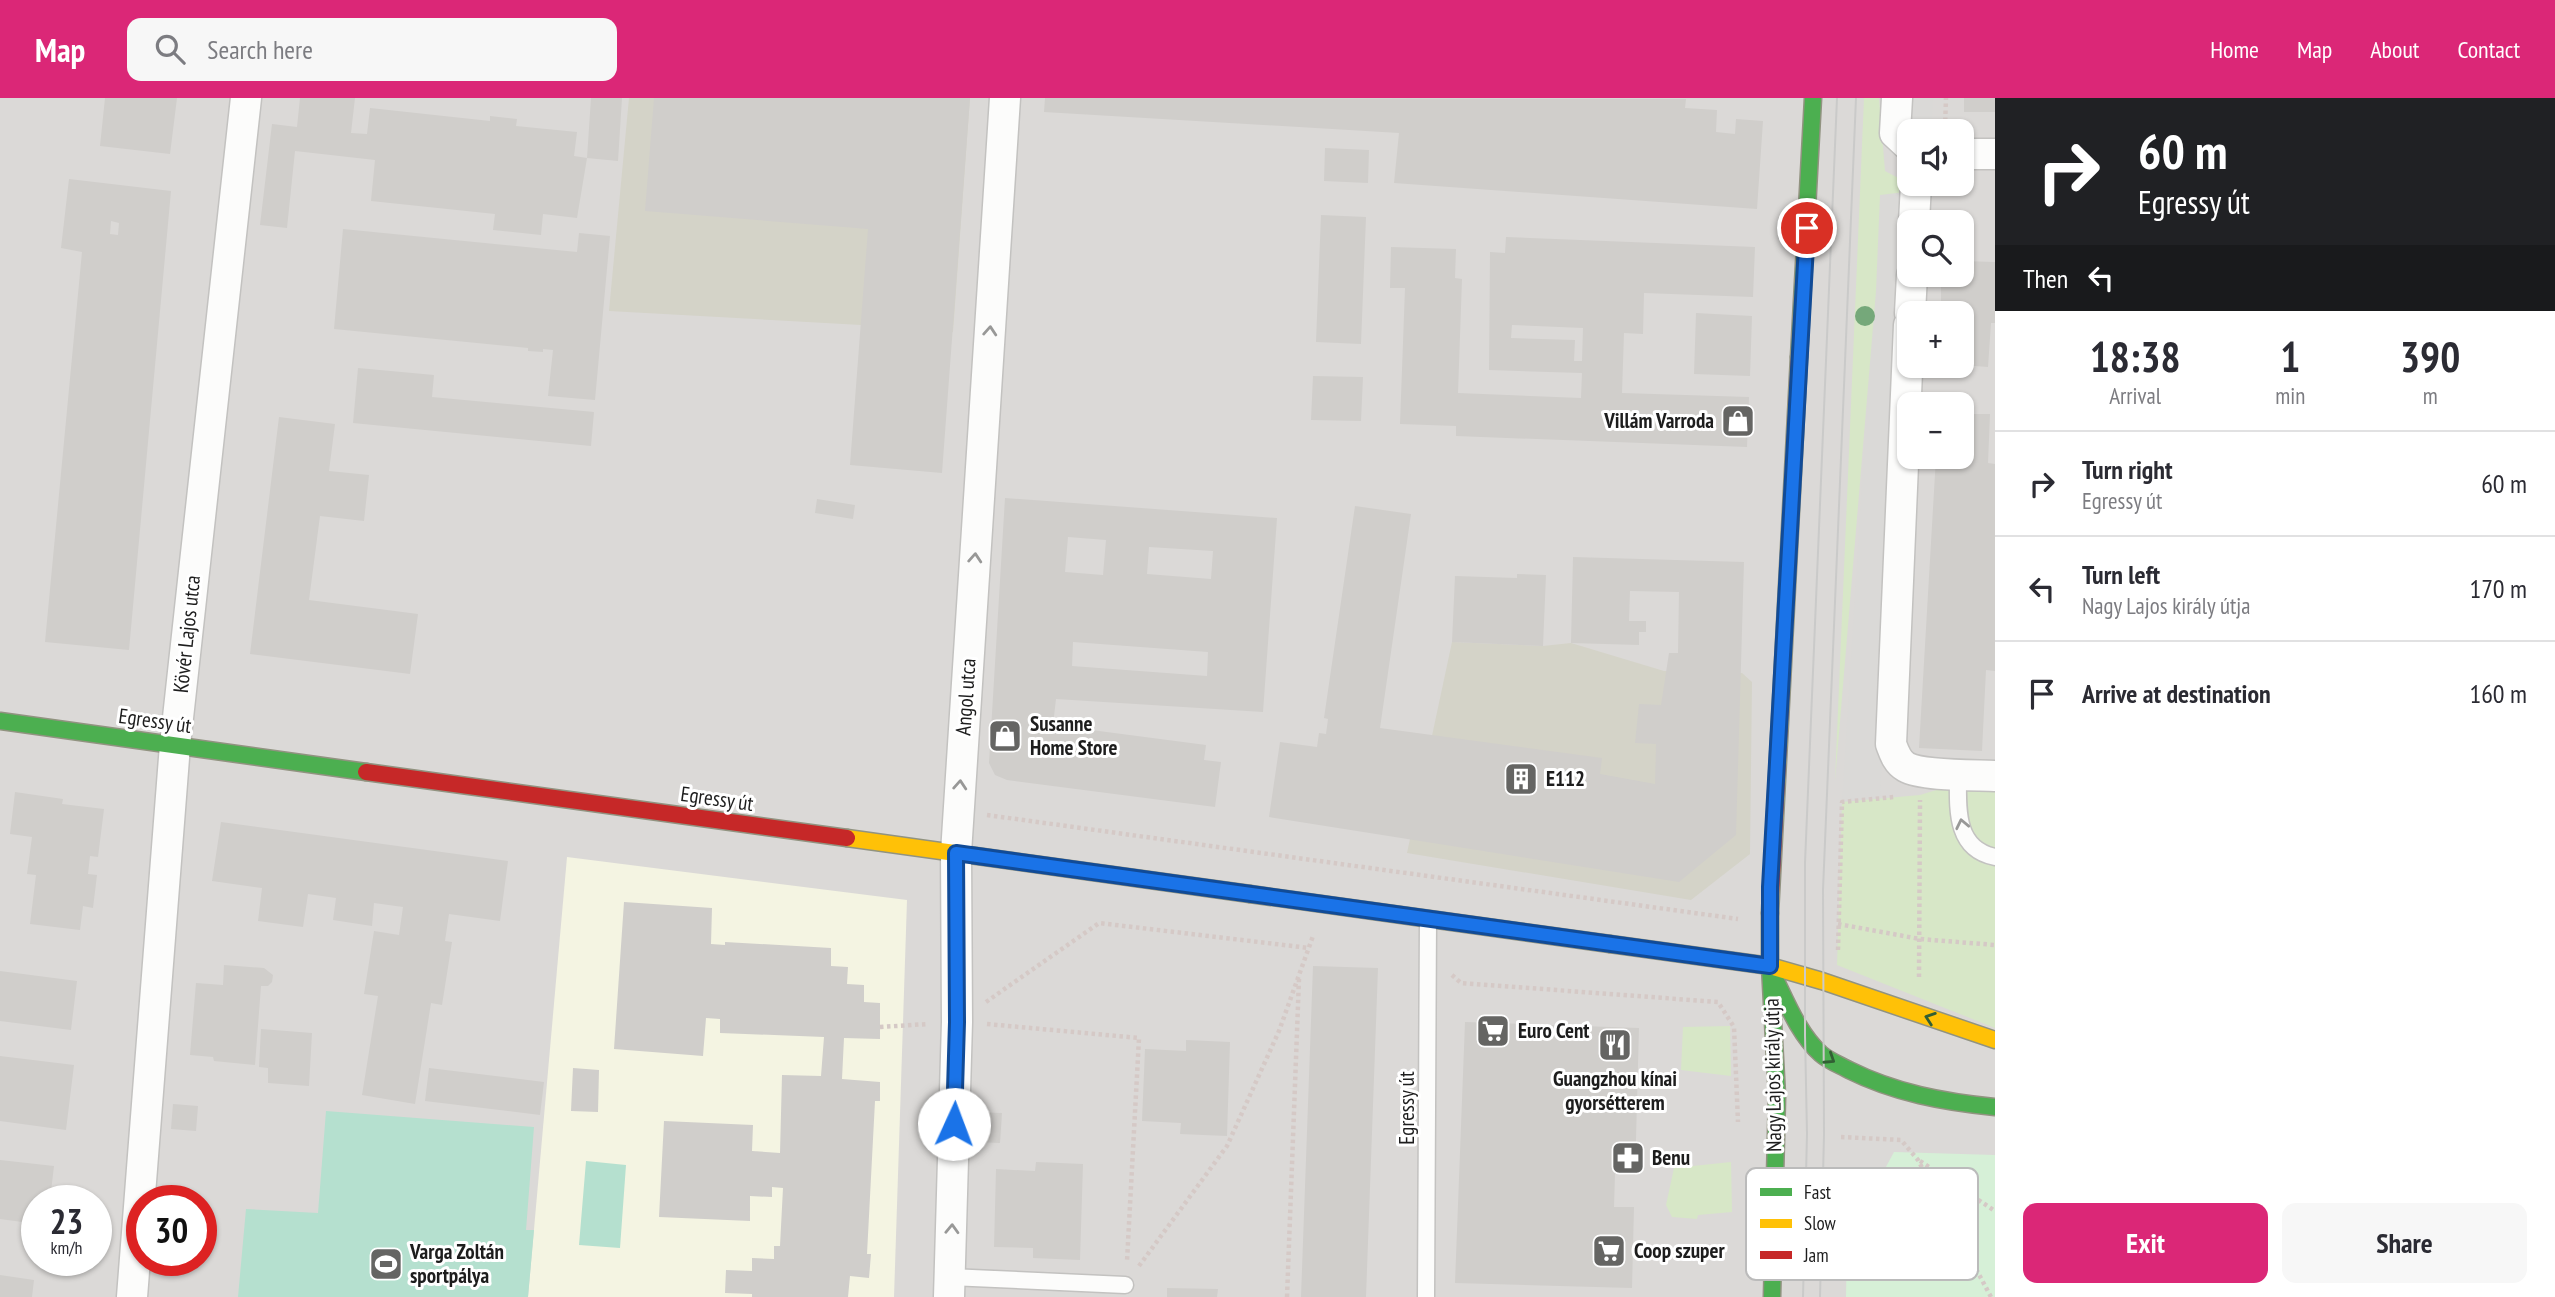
<!DOCTYPE html>
<html lang="en">
<head>
<meta charset="utf-8">
<style>
	:root { --surface:#fff; --page:#f7f7f7; --text:#2b2b33; --muted:#7c7c81; --line:#e1e1e2; --accent:#db2777 }
	body { margin:0; font-family:"PT Sans Narrow",sans-serif; background:var(--page); color:var(--text); height:100vh; display:flex; flex-direction:column; font-size:26px; white-space:nowrap }
	* { box-sizing:border-box; margin:0 }
	p { font-size:23px; color:var(--muted) }
	.icon { flex:none; width:38px; height:38px; fill:none; stroke:currentColor; stroke-width:2; stroke-linecap:round; stroke-linejoin:round }
	.map { position:relative; flex:1; overflow:hidden }
	.panel { display:flex; flex-direction:column; background:var(--surface); width:560px }
	.panel>* { flex:none }
	.top-card { background:#202124; color:#fff; overflow:hidden }
	.tools { position:absolute; left:1897px; top:21px; display:grid; gap:14px }
	.tools a { display:grid; place-items:center; width:77px; height:77px; border-radius:14px; background:var(--surface); box-shadow:0 2px 5px #0004; font-size:35px }
	.speed { position:absolute; left:21px; top:1087px; display:flex; gap:14px; font-size:35px; font-weight:700; text-align:center }
	.speed>* { display:grid; place-content:center; width:91px; height:91px; border-radius:50%; background:var(--surface); box-shadow:0 2px 5px #0004; line-height:1 }
	.speed small { font-size:18px; font-weight:400 }
	.speed .limit { border:10px solid #d22; background:#fff; color:#111 }
	.pin { position:absolute; display:grid; place-items:center; width:60px; height:60px; color:#fff; margin:-30px; border:4px solid #fff; border-radius:50%; box-shadow:0 2px 7px #0007 }
	.me { position:absolute; width:77px; margin:-38px; rotate:2deg; stroke-linejoin:round; filter:drop-shadow(0 0 5px #0008) }
	.turn { display:flex; align-items:center; gap:24px; height:147px; padding:0 28px; font-size:32px }
	.turn .icon { width:91px; height:91px; stroke-width:2.5 }
	.turn b { display:block; font-size:49px; line-height:60px }
	.then { display:flex; align-items:center; height:66px; padding:0 28px; background:#0003; gap:14px; font-size:26px }
	.eta { display:flex; justify-content:space-evenly; align-items:center; height:119px; text-align:center }
	.eta b { font-size:42px; font-weight:700; line-height:49px }
	.primary-button { display:flex; gap:14px; margin-top:auto; padding:14px 28px }
	.primary-button a { flex:1; height:80px; border-radius:14px; background:var(--accent); color:#fff; font-size:28px; font-weight:700; line-height:80px; text-align:center }
	.primary-button a+a { background:var(--page); color:var(--text) }
	ul { padding:0; list-style:none }
	li { display:flex; align-items:center; gap:21px; height:105px; padding:0 28px; border-top:2px solid var(--line) }
	li div { flex:1 }
	li b { display:block; font-size:26px }
	li em { font-style:normal }
	header { display:flex; align-items:center; gap:42px; box-sizing:border-box; height:98px; padding:0 35px; background:var(--accent); color:#fff }
	header strong { font-size:33px }
	nav { display:flex; gap:38px; margin-inline-start:auto; font-size:24px }
	.search { width:490px; height:63px; background:var(--page); display:flex; align-items:center; gap:18px; box-sizing:border-box; padding:0 24px; border-radius:14px; color:var(--muted); font-size:26px }
	main { display:flex; flex:1; min-height:0 }
	.map>svg:first-child { display:block }
	.residential { fill:#dbd9d7; fill-rule:evenodd }
	.education { fill:#f4f4e2 }
	.religious { fill:#dad9d7 }
	.construction { fill:#d4d3c8 }
	.grass { fill:#d7e7c7 }
	.park { fill:#d6f0d7 }
	.pitch { fill:#b5e0cf }
	.building { fill:#d0cecb; fill-rule:evenodd }
	.lines { fill:none; stroke-linecap:round; stroke-linejoin:round }
	.lane-casing { stroke:#c3c2c0; stroke-width:19 }
	.street-casing { stroke:#c3c2c0; stroke-width:33 }
	.fast-casing { stroke:#919380; stroke-width:19 }
	.slow-casing { stroke:#919380; stroke-width:19 }
	.jam-casing { stroke:#919380; stroke-width:19 }
	.path { stroke:#d5c9c6; stroke-width:4.5; stroke-dasharray:3.5 3.5; stroke-linecap:butt }
	.lane { stroke:#fcfcfb; stroke-width:16 }
	.street { stroke:#fcfcfb; stroke-width:30 }
	.fast { stroke:#4caf50; stroke-width:16 }
	.slow { stroke:#ffc107; stroke-width:16 }
	.jam { stroke:#c62828; stroke-width:16 }
	.tram { stroke:#cacac9; stroke-width:2 }
	.tree { fill:#75a87a }
	.oneway { stroke:#989897 }
	.oneway2 { stroke:#325f34 }
	.route-casing { stroke:#114b97; stroke-width:18 }
	.route { stroke:#1a73e8; stroke-width:12 }
	.labels { text-anchor:middle; stroke-width:6; stroke-linejoin:round; paint-order:stroke }
	.poi-label { font-size:21px; font-weight:bold; fill:#1d1d1d; stroke:#fff; text-anchor:start }
	.street-label { font-size:21px; fill:#1d1d1d; stroke:#fff }
	.key { fill:#fff; stroke:#bbb; stroke-width:2 }
	.key-label { font-size:19px; fill:#1d1d1d }
</style>
</head>
<body>
<header>
<strong>Map</strong>
<div class="search"><svg class="icon" aria-label="search" viewBox="0 0 24 24"><circle cx="10" cy="10" r="6"/><path d="M15 15l6 6"/></svg>Search here</div>
<nav><a>Home</a><a>Map</a><a>About</a><a>Contact</a></nav>
</header>
<main>
<div class="map">
<svg width="1995" height="1199" viewBox="0 0 1995 1199">
	<rect width="100%" height="100%" fill="#eceae6"/>
	<!-- residential -->
	<path class="residential" d="M0,0H1995V1199H0ZM1909,33H1962V86H1909ZM1909,124H1962V177H1909ZM1909,215H1962V268H1909ZM1909,306H1962V359H1909ZM37,1102H96V1162H37ZM142,1102H201V1162H142Z"/>
	<!-- education -->
	<path class="education" d="M567,759L907,802L894,1199H528Z"/>
	<!-- religious -->
	<path class="religious" d="M1911,0H1933L1932,26L1909,24Z
		M1905,94L1880,700L1842,704L1880,97Z"/>
	<!-- construction -->
	<path class="construction" d="M629,0H970L953,234L861,227L609,213Z
		M1452,544L1543,548L1571,545L1664,573L1742,575L1752,584L1750,756L1691,802L1407,755Z"/>
	<!-- grass -->
	<path class="grass" d="M1864,0H1879L1885,73L1904,83L1905,94L1880,97L1876,193L1835,683Z
		M1982,678H1995V930L1837,867L1842,704L1920,697Z
		M1730,928L1731,978L1681,972L1683,929Z
		M1731,1064L1732,1114L1698,1117L1697,1121L1672,1119L1666,1107L1674,1070Z"/>
	<!-- park -->
	<path class="park" d="M1894,1054L1995,1057V1199H1846L1847,1141Z"/>
	<!-- pitch -->
	<path class="pitch" d="M326,1013L534,1029L526,1132H534L528,1199H238L246,1111L318,1115Z
		M586,1063L626,1067L620,1150L579,1147Z"/>
	<!-- building -->
	<path class="building" d="M105,0H177L170,56L100,48Z
		M300,0H355L351,35L367,36L370,10L490,23V18L517,21L516,28L577,34L574,58L587,60L577,120L543,116L541,137L493,132L495,116L371,103L375,62L295,53L287,130L260,127L272,26L297,29Z
		M591,0H622L618,63L587,60Z
		M654,0H970L942,375L850,367L868,131L645,113Z
		M1045,0L1686,1L1685,10L1717,12L1716,34L1735,36L1736,21L1763,23L1757,111L1394,85L1399,35L1044,14Z
		M1964,0H1995V14H1964Z
		M1325,50L1369,52L1368,85L1324,83Z
		M69,81L171,93L129,552L45,544L82,154L61,150ZM111,123L119,125L118,137L110,136Z
		M1321,117L1366,119L1361,246L1316,244Z
		M343,131L577,154L579,135L610,138L595,302L548,298L553,252L543,251V254L528,253V250L334,231Z
		M1506,139L1755,149L1753,199L1644,195L1643,236L1624,235L1622,295L1749,299L1747,349L1456,338V328L1400,326L1405,190H1390L1391,149L1456,151L1455,180L1462,181L1458,295L1581,300L1582,275L1489,272L1490,154L1505,155ZM1512,227L1583,230L1582,263H1574L1575,242L1511,240Z
		M1962,163L1995,164V225H1991L1988,269L1962,267V215H1941V177H1962Z
		M1696,215L1752,218L1750,278L1694,276Z
		M358,270L434,277L432,299L594,314L591,348L353,325Z
		M1313,278L1363,279L1361,323L1311,322Z
		M1962,316H1990L1988,365L1995,366V573L1986,572L1982,653L1919,650L1936,359H1962Z
		M279,319L335,326L329,373L369,377L364,423L320,418L309,502L418,516L410,576L250,556Z
		M1005,400L1277,420L1263,614L1056,601L1053,627L1206,647L1204,662L1221,664L1215,709L1007,682L995,677L989,665ZM1068,439L1106,442L1103,477L1065,474ZM1149,449L1213,453L1211,481L1147,476ZM1073,544L1208,554L1207,578L1072,568Z
		M817,401L855,407L853,421L815,415Z
		M1355,408L1411,416L1380,630L1602,660L1600,676L1655,686L1656,646L1635,645L1639,606L1661,607L1669,555H1678L1679,494L1630,493L1629,523H1646V534H1639V547L1571,545L1573,459L1744,464L1736,737L1679,784L1269,719L1280,644L1317,649L1319,635L1326,636L1328,621L1324,620Z
		M1517,476L1546,477L1543,548L1452,544L1455,478L1517,480Z
		M15,694L63,701L62,706L104,711L98,759L90,758L88,776L97,777L93,810L83,808L80,832L30,826L36,777L27,776L32,739L10,736Z
		M221,724L508,763L500,823L449,816L445,843L452,844L442,907L431,905L415,1006L362,997L378,898L364,896L374,833L399,837L403,809L374,805L372,828L333,822L336,800L308,796L303,829L258,823L262,790L212,783Z
		M624,804L712,810L711,846L725,847V844L831,850V868L848,869L847,886L864,887V904L880,905V941L844,940L842,981L880,984V1003H875L867,1156H871L869,1180L850,1178L848,1199H752V1196L725,1195L726,1172L752,1173V1160L774,1161V1148H780L783,1090L772,1089V1099L750,1098V1123L659,1119L664,1023L753,1027L752,1053L780,1055L782,977L821,978L824,939L720,935V921L706,920L703,958L614,951Z
		M224,867L264,870L273,877L272,884L268,888H261L255,967L214,963L213,959L190,957L196,885L223,887Z
		M1313,868L1378,870L1366,1199H1301Z
		M0,873L77,883L71,932L0,923Z
		M1465,924L1639,930L1635,1077L1615,1076L1614,1109H1634L1632,1190L1455,1185Z
		M261,931L312,935L309,988L268,985V970L259,969Z
		M1186,942L1230,944L1227,1038L1180,1036L1181,1025L1142,1023L1145,951L1186,953Z
		M0,958L74,967L66,1032L0,1023Z
		M429,970L544,984L540,1017L425,1003Z
		M573,970L599,972L598,1014L571,1013Z
		M173,1006L198,1008L196,1033L171,1031Z
		M974,1014L1002,1015L1000,1045L973,1044Z
		M0,1062L54,1068L50,1102H37V1126L0,1121Z
		M1036,1064L1083,1066L1080,1162L1033,1160V1150L994,1149L996,1071L1035,1073Z
		M0,1177L34,1182L32,1199H0Z
		M1167,1190L1218,1191L1217,1199H1167Z"/>
	<g class="lines">
		<defs>
			<path id="lane" d="M1958,676C1958,709 1954,751 1995,759
				M950,1179L1125,1187
				M1426,1199L1428,822"/>
			<path id="street" d="M1897,0L1895,35L1909,48
				M1962,56H1995
				M1914,124L1916,86
				M1910,215L1912,177
				M1909,227L1891,646C1894,654 1897,664 1906,669C1922,678 1975,677 1995,678
				M132,1199L175,647L246,0
				M949,1199L957,924L956,755L1005,0"/>
			<path id="fast" d="M1799,259L1813,0
				M0,623L366,674
				M1770,815V868L1777,998L1772,1199
				M1776,883C1788,908 1800,937 1821,956C1829,963 1840,967 1849,972C1895,995 1944,1004 1995,1009"/>
			<path id="slow" d="M847,740L1250,796
				M1610,846L1770,868L1822,883L1995,942"/>
			<path id="jam" d="M366,674L847,740
				M1250,796L1610,846
				M1770,815L1799,259"/>
		</defs>
		<!-- lane casing -->
		<use href="#lane" class="lane-casing"/>
		<!-- street casing -->
		<use href="#street" class="street-casing"/>
		<!-- fast casing -->
		<use href="#fast" class="fast-casing"/>
		<!-- slow casing -->
		<use href="#slow" class="slow-casing"/>
		<!-- jam casing -->
		<use href="#jam" class="jam-casing"/>
		<!-- path -->
		<path class="path" d="M1945,30L1946,0
			M987,717L1738,821
			M1838,826L1920,841L1995,847
			M1838,852L1842,704L1894,699
			M1452,877L1461,885L1718,904L1734,929L1738,1024
			M1919,879L1920,702
			M986,904L1099,825L1309,850
			M987,926L1139,940L1127,1163
			M880,929L928,926
			M1841,1039L1901,1042L1918,1062L1991,1199
			M1920,1063L1995,1113
			M1139,1168L1227,1048L1279,933L1313,838
			M1287,1199L1299,881"/>
		<!-- lane -->
		<use href="#lane" class="lane"/>
		<!-- street -->
		<use href="#street" class="street"/>
		<!-- fast -->
		<use href="#fast" class="fast"/>
		<!-- slow -->
		<use href="#slow" class="slow"/>
		<!-- jam -->
		<use href="#jam" class="jam"/>
		<!-- tram -->
		<path class="tram" d="M1803,1199L1807,1036L1805,937V765L1837,0
			M1820,1199L1824,1037L1823,792L1856,0"/>
	</g>
	<!-- trees -->
	<circle class="tree" cx="1865" cy="218" r="10"/>
	<!-- one-way arrows -->
	<defs><path id="oneway-chevron" d="M-2-3.5L2.5 0L-2 3.5" fill="none" stroke-width="1.6" stroke-linecap="round" stroke-linejoin="round" transform="scale(1.75)"/></defs>
	<g class="oneway">
		<use href="#oneway-chevron" transform="translate(990 233) rotate(-86)"/>
		<use href="#oneway-chevron" transform="translate(975 460) rotate(-86)"/>
		<use href="#oneway-chevron" transform="translate(960 687) rotate(-86)"/>
		<use href="#oneway-chevron" transform="translate(1962 726) rotate(-102)"/>
		<use href="#oneway-chevron" transform="translate(952 1131) rotate(-88)"/>
	</g>
	<g class="oneway2">
		<use href="#oneway-chevron" transform="translate(1930 920) rotate(-161)"/>
		<use href="#oneway-chevron" transform="translate(1830 961) rotate(33)"/>
	</g>
	<g class="lines">
		<defs>
			<path id="route" d="M954,1026L957,924L956,755L1770,868V789L1807,130"/>
		</defs>
		<!-- route casing -->
		<use href="#route" class="route-casing"/>
		<!-- route -->
		<use href="#route" class="route"/>
	</g>
	<!-- icons -->
	<defs>
		<symbol id="shop-square" viewBox="-11 -11 22 22"><rect x="-9" y="-9" width="18" height="18" rx="4" fill="#656563" stroke="#fff"/><path d="M-5-2.5h2.3a2.7 3.5 0 0 1 5.4 0H5L5.5 6h-11ZM-1.5-2.5h3a1.5 2.3 0 0 0-3 0Z" fill="#fff"/></symbol>
		<symbol id="building-square" viewBox="-11 -11 22 22"><rect x="-9" y="-9" width="18" height="18" rx="4" fill="#656563" stroke="#fff"/><path d="M-4-6H4V6H1V3H-1V6H-4ZM-2.5-4.3h1.7v1.8h-1.7ZM.8-4.3h1.7v1.8H.8ZM-2.5-1h1.7V.8h-1.7ZM.8-1h1.7V.8H.8Z" fill="#fff"/></symbol>
		<symbol id="supermarket-square" viewBox="-11 -11 22 22"><rect x="-9" y="-9" width="18" height="18" rx="4" fill="#656563" stroke="#fff"/><path d="M-6-5.5h2.5l.6 2H6L4.5 2H-2.5L-4.4-4H-6ZM-1.5 3.2a1.3 1.3 0 1 0 .1 0ZM3 3.2a1.3 1.3 0 1 0 .1 0Z" fill="#fff"/></symbol>
		<symbol id="restaurant-square" viewBox="-11 -11 22 22"><rect x="-9" y="-9" width="18" height="18" rx="4" fill="#656563" stroke="#fff"/><path d="M-5-6h1v4h1v-4h1v4h1v-4h1v5L-1.5 .5V6h-2V.5L-5-1ZM5-6V6H3V1.5H1.5Q1.5-4 5-6Z" fill="#fff"/></symbol>
		<symbol id="pharmacy-square" viewBox="-11 -11 22 22"><rect x="-9" y="-9" width="18" height="18" rx="4" fill="#656563" stroke="#fff"/><path d="M-2-6h4v4h4v4h-4v4h-4v-4h-4v-4h4Z" fill="#fff"/></symbol>
		<symbol id="stadium-square" viewBox="-11 -11 22 22"><rect x="-9" y="-9" width="18" height="18" rx="4" fill="#656563" stroke="#fff"/><path d="M0-5a6.5 5 0 1 0 0 10a6.5 5 0 1 0 0-10ZM-3.5-1.8h7v3.6h-7Z" fill="#fff"/></symbol>
	</defs>
	<g fill-rule="evenodd">
		<use href="#shop-square" x="1719" y="304" width="38" height="38"/>
		<use href="#shop-square" x="986" y="619" width="38" height="38"/>
		<use href="#building-square" x="1502" y="662" width="38" height="38"/>
		<use href="#supermarket-square" x="1474" y="914" width="38" height="38"/>
		<use href="#restaurant-square" x="1596" y="928" width="38" height="38"/>
		<use href="#pharmacy-square" x="1609" y="1041" width="38" height="38"/>
		<use href="#supermarket-square" x="1590" y="1134" width="38" height="38"/>
		<use href="#stadium-square" x="367" y="1147" width="38" height="38"/>
	</g>
	<g class="labels">
		<!-- poi labels -->
		<g class="poi-label">
			<text x="1714" y="330" text-anchor="end">Villám Varroda</text>
			<text x="1030" y="633">Susanne<tspan x="1030" dy="24">Home Store</tspan></text>
			<text x="1546" y="688">E112</text>
			<text x="1518" y="940">Euro Cent</text>
			<text x="1615" y="988" text-anchor="middle">Guangzhou kínai<tspan x="1615" dy="24">gyorsétterem</tspan></text>
			<text x="1652" y="1067">Benu</text>
			<text x="1634" y="1160">Coop szuper</text>
			<text x="410" y="1161">Varga Zoltán<tspan x="410" dy="24">sportpálya</tspan></text>
		</g>
		<!-- street labels -->
		<g class="street-label">
			<text transform="translate(187 536) rotate(-84)" y="7">Kövér Lajos utca</text>
			<text transform="translate(966 599) rotate(-86)" y="7">Angol utca</text>
			<text transform="translate(155 623) rotate(8)" y="7">Egressy út</text>
			<text transform="translate(717 701) rotate(8)" y="7">Egressy út</text>
			<text transform="translate(1773 977) rotate(-91)" y="7">Nagy Lajos király útja</text>
			<text transform="translate(1407 1010) rotate(-90)" y="7">Egressy út</text>
		</g>
	</g>
	<!-- legend -->
	<rect x="1746" y="1070" width="232" height="112" rx="10" class="key"/>
	<rect x="1760" y="1090" width="32" height="8" fill="#4caf50"/>
	<rect x="1760" y="1121" width="32" height="9" fill="#ffc107"/>
	<rect x="1760" y="1153" width="32" height="8" fill="#c62828"/>
	<g class="key-label">
		<text x="1804" y="1101">Fast</text>
		<text x="1804" y="1132">Slow</text>
		<text x="1804" y="1164">Jam</text>
	</g>
</svg>
<div class="tools">
<a><svg class="icon" aria-label="sound" viewBox="0 0 24 24"><path d="M4 9h4l5-4v14l-5-4H4zM17 9q2 3 0 6"/></svg></a>
<a><svg class="icon" aria-label="search" viewBox="0 0 24 24"><circle cx="10" cy="10" r="6"/><path d="M15 15l6 6"/></svg></a>
<a>+</a>
<a>−</a>
</div>
<div class="speed"><div>23<small>km/h</small></div><div class="limit">30</div></div>
<div class="pin" style="left:1807px;top:130px;background:#d93025"><svg class="icon" aria-label="arrive" viewBox="0 0 24 24"><path d="M6 21V4h12l-3 4 3 4H6"/></svg></div>
<svg class="me" style="left:954px;top:1026px" viewBox="-20 -20 40 40"><circle r="19" fill="#fff"/><path d="M0-13L10 11 0 6-10 11z" fill="#1a73e8"/></svg>
</div>
<section class="panel">
<div class="top-card">
<div class="turn"><svg class="icon" aria-label="right" viewBox="0 0 24 24"><path d="M7 20v-9h11M14 6l5 5-5 5"/></svg><div><b>60 m</b>Egressy út</div></div>
<div class="then">Then<svg class="icon" aria-label="left" viewBox="0 0 24 24"><path d="M17 20v-9H6M10 6l-5 5 5 5"/></svg></div>
</div>
<div class="eta">
<div><b>18:38</b><p>Arrival</p></div>
<div><b>1</b><p>min</p></div>
<div><b>390</b><p>m</p></div>
</div>
<ul>
<li><svg class="icon" aria-label="right" viewBox="0 0 24 24"><path d="M7 20v-9h11M14 6l5 5-5 5"/></svg><div><b>Turn right</b><p>Egressy út</p></div><em>60 m</em></li>
<li><svg class="icon" aria-label="left" viewBox="0 0 24 24"><path d="M17 20v-9H6M10 6l-5 5 5 5"/></svg><div><b>Turn left</b><p>Nagy Lajos király útja</p></div><em>170 m</em></li>
<li><svg class="icon" aria-label="arrive" viewBox="0 0 24 24"><path d="M6 21V4h12l-3 4 3 4H6"/></svg><div><b>Arrive at destination</b></div><em>160 m</em></li>
</ul>
<div class="primary-button"><a>Exit</a><a>Share</a></div>
</section>
</main>
</body>
</html>
